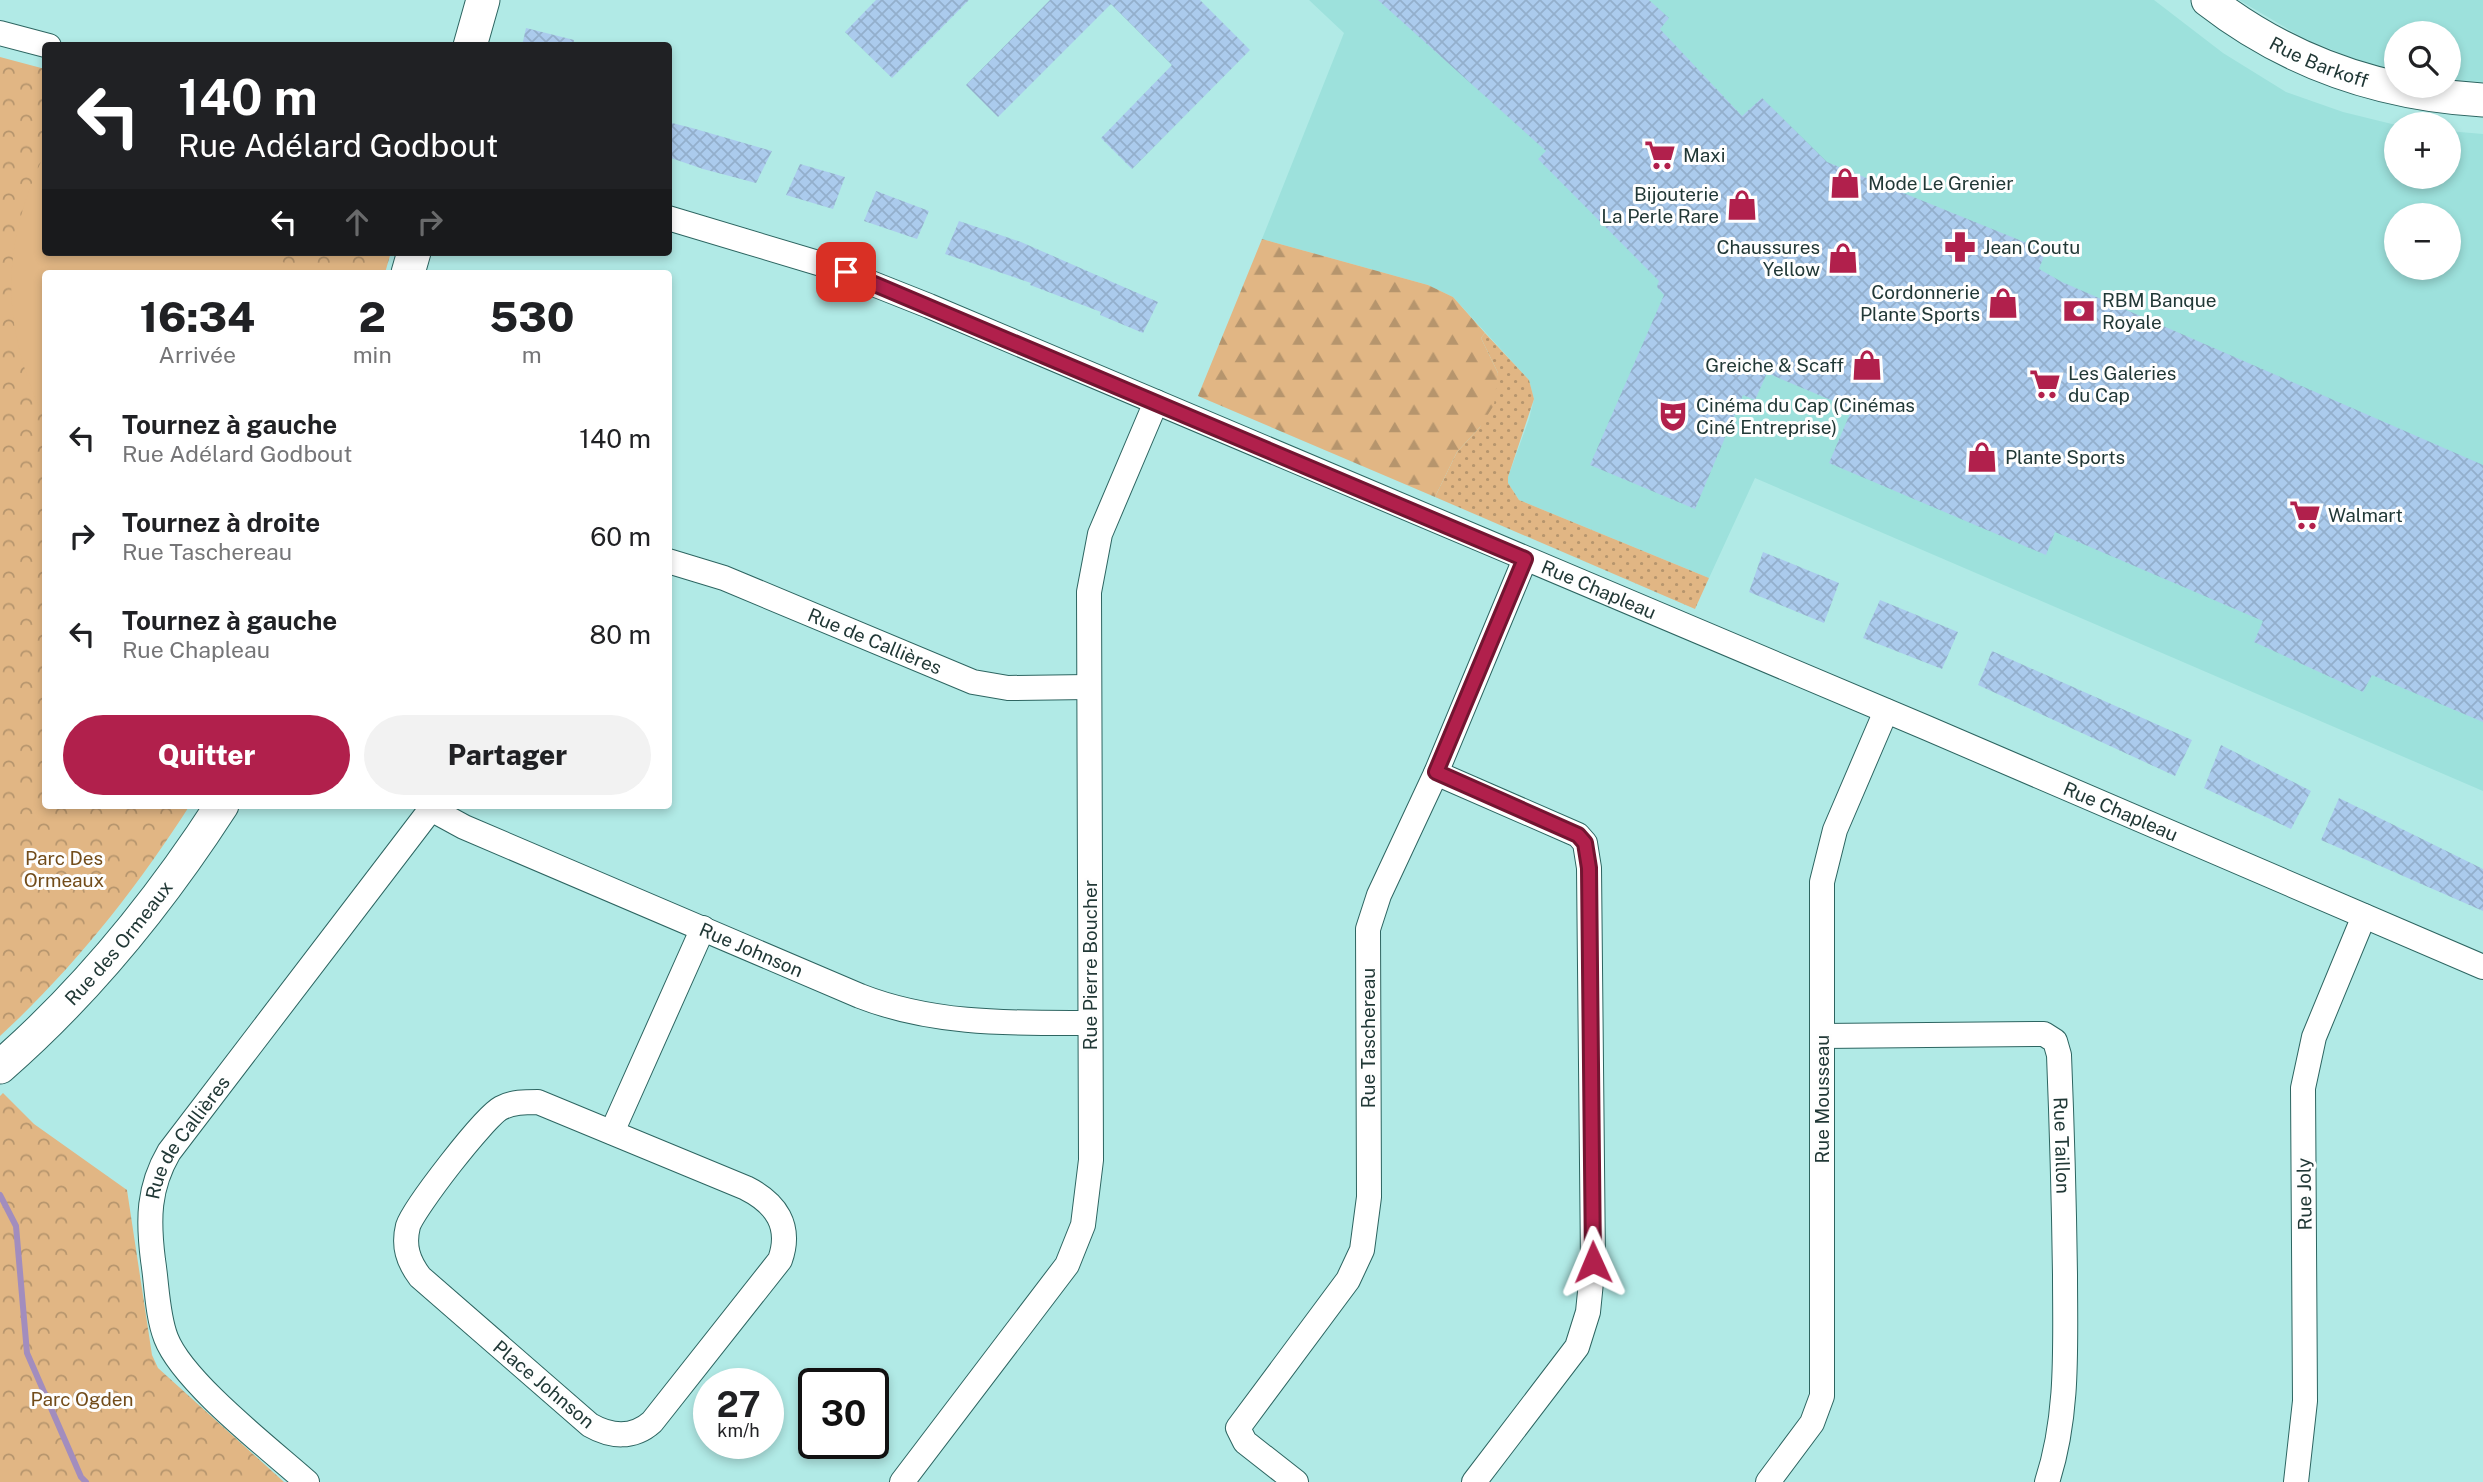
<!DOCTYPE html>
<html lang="fr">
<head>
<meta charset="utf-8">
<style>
	:root { --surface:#fff; --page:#f2f2f2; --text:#202124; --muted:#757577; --accent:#b1204c }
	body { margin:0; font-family:"Public Sans",sans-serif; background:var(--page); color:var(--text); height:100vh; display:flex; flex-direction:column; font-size:26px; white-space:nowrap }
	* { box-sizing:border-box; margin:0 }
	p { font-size:23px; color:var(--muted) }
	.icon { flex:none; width:38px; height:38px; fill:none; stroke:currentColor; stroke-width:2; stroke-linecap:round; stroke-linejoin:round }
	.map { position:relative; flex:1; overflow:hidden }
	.panel { position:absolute; left:42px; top:270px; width:630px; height:539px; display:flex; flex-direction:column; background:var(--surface); border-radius:7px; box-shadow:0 4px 10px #0003 }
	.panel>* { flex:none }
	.guide { position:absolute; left:42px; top:42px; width:630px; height:214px; border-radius:7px; box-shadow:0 4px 10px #0003; background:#202124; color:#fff; overflow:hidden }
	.controls { position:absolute; left:2384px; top:21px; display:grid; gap:14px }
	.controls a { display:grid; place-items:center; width:77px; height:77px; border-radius:50%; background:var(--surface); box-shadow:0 4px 10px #0003; font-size:35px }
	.speed { position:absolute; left:693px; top:1368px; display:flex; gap:14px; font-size:35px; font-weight:700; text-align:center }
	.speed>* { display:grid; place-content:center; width:91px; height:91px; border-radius:50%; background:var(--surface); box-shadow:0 4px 10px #0003; line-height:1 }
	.speed small { font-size:18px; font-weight:400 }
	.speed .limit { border:4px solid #111; border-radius:10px; background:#fff; color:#111 }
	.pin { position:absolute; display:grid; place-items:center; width:60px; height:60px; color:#fff; margin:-30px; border-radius:14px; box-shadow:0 4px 10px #0006 }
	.me { position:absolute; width:77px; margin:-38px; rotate:359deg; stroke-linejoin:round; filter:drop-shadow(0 0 5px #0008) }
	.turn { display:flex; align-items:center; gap:24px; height:147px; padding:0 21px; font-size:32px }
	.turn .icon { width:91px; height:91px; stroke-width:2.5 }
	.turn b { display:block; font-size:49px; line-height:60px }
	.lanes { display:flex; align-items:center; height:66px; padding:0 21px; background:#0003; justify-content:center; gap:35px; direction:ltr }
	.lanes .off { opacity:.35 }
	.eta { display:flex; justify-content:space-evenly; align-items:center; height:119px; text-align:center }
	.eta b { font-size:42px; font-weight:800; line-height:49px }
	.action { display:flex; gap:14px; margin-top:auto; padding:14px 21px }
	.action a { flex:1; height:80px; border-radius:42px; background:var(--accent); color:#fff; font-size:28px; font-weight:800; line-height:80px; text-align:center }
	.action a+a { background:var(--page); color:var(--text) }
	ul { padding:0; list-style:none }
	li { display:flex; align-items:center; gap:21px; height:98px; padding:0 21px }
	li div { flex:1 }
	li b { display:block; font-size:26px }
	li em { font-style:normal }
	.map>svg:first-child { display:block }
	.built { fill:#9de1dc; fill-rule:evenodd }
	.grass { fill:url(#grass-dots) }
	.forest { fill:url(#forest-firs) }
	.park { fill:url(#park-crowns) }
	.pitch { fill:#e1b684 }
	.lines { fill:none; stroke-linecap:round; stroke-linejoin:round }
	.stream { stroke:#a28dbe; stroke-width:6 }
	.building { fill:url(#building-cross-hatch) }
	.street-casing { stroke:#2d6561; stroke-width:26 }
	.secondary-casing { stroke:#2d6561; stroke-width:35 }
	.street { stroke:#fff; stroke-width:24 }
	.secondary { stroke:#fff; stroke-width:33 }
	.route-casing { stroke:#731531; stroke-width:18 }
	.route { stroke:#b1204c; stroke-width:12 }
	.labels { text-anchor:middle; stroke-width:6; stroke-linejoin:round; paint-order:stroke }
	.street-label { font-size:19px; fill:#213836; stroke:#fefefe }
	.poi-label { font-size:19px; fill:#213836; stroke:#fefefe; text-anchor:start }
	.park-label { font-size:19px; fill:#724c1a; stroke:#fefefe }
</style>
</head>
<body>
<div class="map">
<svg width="2483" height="1482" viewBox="0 0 2483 1482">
	<defs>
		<pattern id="grass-dots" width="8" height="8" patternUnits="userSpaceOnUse" patternTransform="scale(1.75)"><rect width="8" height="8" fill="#e1b684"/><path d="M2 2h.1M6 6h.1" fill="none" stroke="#b6956d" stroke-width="1.8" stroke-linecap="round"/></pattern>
		<pattern id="forest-firs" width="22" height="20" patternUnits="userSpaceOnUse" patternTransform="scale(1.75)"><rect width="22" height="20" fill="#e1b684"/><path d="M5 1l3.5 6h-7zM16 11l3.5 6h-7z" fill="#b6956d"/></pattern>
		<pattern id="park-crowns" width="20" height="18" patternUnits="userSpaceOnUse" patternTransform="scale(1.75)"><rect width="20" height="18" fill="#e1b684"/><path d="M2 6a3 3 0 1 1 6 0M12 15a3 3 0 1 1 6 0" fill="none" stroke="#b6956d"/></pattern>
		<pattern id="building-cross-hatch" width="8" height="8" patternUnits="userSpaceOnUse" patternTransform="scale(1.75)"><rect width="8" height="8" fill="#abcbed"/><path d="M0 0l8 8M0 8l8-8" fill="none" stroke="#93afcc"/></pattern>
	</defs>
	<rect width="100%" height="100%" fill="#b1eae6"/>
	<!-- built -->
	<path class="built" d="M1309,0H2154L2223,53L2286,92L2343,112L2396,125V177H2448V131L2483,134V791L1755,478L1709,578L1519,500L1508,483V477L1529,419L1534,399L1529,380L1453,297L1428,285L1262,239L1344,33ZM2396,215H2448V268H2396Z
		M2239,0H2483V82L2448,79V33H2396V72L2379,69L2303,38Z"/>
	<!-- grass -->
	<path class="grass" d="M1485,333L1529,380L1534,399L1508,477V483L1519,500L1709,578L1695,609L1435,497L1457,452L1480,427L1498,373L1481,338Z"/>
	<!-- forest -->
	<path class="forest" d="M1262,239L1428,285L1453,297L1485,333L1481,338L1498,373L1494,405L1480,427L1457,452L1435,497L1198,396Z"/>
	<!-- park -->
	<path class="park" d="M0,57L45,69L46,252H391L385,273H46V805H190C137,888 73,969 0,1036Z
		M3,1093L34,1124L127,1190L152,1355L158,1368L284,1482H0V1096Z"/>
	<!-- pitch -->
	<path class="pitch" d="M45,153L46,252H271L296,273H46L45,419C0,325 0,247 45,153Z"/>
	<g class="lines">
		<!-- stream -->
		<path class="stream" d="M0,1195L16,1226L27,1353L81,1477L86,1482"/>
	</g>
	<!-- building -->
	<path class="building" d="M876,0H969L892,78L845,32Z
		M1050,0H1200L1250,50L1132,169L1101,138L1172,65L1111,4L998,117L966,85Z
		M1378,0H1649L1669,18L1660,29L1742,116L1762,98L1827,162L2046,251L2039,269L2062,282L2483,465V722L2372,675L2363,692L2254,642L2263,621L2055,532L2046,555L1829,463L1852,409L1767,373L1755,400L1743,395L1695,509L1590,465L1664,295L1657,287L1659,281L1538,159L1546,151Z
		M526,28L574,40L573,46H522Z
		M668,122L692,128L772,151L756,183L703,169L668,157Z
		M800,164L845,177L833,209L786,195Z
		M876,191L929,211L917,239L864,221Z
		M959,221L1021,242L1158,302L1143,333L1100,315L1101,312L1030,285L1031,283L945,254Z
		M1763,552L1839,583L1824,623L1749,592Z
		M1880,600L1958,632L1942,669L1863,638Z
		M1992,651L2192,740L2175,776L1978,685Z
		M2221,745L2311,791L2291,829L2204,788Z
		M2339,798L2483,869V911L2321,840Z"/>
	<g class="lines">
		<defs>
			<g id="street">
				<path d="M0,33L49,46"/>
				<path id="s1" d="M668,218L828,266L929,306L1927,728L2483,967"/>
				<path id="s2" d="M668,561L724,578L973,682L1008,688L1088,687"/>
				<path d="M1436,773L1578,835L1585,843L1589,868L1593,1262L1588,1312L1577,1347L1474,1482"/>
				<path id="s3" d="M431,809L464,827L860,996C934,1025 1012,1023 1090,1023"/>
				<path id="s4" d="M1822,1036L2036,1034H2044L2055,1041L2059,1055C2062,1129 2064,1202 2065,1275C2065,1345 2069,1415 2047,1482"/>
				<path d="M538,1102L746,1188C776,1203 792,1226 780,1260L652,1422C633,1439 611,1437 590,1425L420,1277C408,1261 403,1246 408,1226C414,1208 484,1117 501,1108C512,1102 525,1102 538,1102Z"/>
				<path d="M612,1132L703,928"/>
				<path id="s5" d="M307,1482C270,1449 183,1382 166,1338C157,1315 157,1285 153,1260C148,1220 148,1188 169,1152L434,805"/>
				<path d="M902,1482L1067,1265L1083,1225L1091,1160L1089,592L1100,534L1156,402"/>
				<path d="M1296,1482L1245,1442L1238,1428L1348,1280L1362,1250L1369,1197L1368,929L1379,895L1436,773L1525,559"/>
				<path d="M1768,1482L1812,1423L1822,1396V882L1835,830L1886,711"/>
				<path d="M2296,1482L2305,1401L2303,1088L2314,1037L2364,916"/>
			</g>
			<g id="secondary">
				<path id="s6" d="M2208,0C2289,63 2381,94 2483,100"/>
				<path d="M470,46L483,0"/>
				<path d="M408,273L414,252"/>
				<path id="s7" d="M0,1067C86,992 160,901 222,805"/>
			</g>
		</defs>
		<!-- street casing -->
		<use href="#street" class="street-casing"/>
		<!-- secondary casing -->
		<use href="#secondary" class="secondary-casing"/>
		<!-- street -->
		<use href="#street" class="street"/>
		<!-- secondary -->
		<use href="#secondary" class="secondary"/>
	</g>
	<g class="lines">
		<defs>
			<path id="route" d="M846,272L1525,559L1436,772L1578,835L1585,843L1589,868L1593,1262"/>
		</defs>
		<!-- route casing -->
		<use href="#route" class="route-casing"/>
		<!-- route -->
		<use href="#route" class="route"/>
	</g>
	<!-- icons -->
	<defs>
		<symbol id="supermarket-bare" viewBox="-9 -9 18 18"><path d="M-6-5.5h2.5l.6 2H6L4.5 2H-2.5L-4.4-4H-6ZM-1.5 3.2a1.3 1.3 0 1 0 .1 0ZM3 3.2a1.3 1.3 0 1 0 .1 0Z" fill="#b1204c" stroke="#fefefe" stroke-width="2.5" paint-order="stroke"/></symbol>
		<symbol id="shop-bare" viewBox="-9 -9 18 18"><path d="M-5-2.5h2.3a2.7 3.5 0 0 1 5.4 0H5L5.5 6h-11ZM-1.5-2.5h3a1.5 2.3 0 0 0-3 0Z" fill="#b1204c" stroke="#fefefe" stroke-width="2.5" paint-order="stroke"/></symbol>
		<symbol id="pharmacy-bare" viewBox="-9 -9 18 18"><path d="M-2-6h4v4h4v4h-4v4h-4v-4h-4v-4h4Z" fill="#b1204c" stroke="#fefefe" stroke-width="2.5" paint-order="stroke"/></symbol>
		<symbol id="bank-bare" viewBox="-9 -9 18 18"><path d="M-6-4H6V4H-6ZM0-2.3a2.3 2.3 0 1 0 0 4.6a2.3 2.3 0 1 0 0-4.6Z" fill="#b1204c" stroke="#fefefe" stroke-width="2.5" paint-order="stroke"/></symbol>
		<symbol id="theatre-bare" viewBox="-9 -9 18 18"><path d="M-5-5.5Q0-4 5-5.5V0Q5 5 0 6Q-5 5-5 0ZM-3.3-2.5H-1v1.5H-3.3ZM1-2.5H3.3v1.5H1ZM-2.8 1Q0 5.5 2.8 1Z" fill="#b1204c" stroke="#fefefe" stroke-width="2.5" paint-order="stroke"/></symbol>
	</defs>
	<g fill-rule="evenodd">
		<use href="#supermarket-bare" x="1638" y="133" width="44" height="44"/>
		<use href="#shop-bare" x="1823" y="161" width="44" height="44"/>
		<use href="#shop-bare" x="1720" y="183" width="44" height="44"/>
		<use href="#pharmacy-bare" x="1938" y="225" width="44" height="44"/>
		<use href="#shop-bare" x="1821" y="236" width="44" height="44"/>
		<use href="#shop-bare" x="1981" y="281" width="44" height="44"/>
		<use href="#bank-bare" x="2057" y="289" width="44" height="44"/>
		<use href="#shop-bare" x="1845" y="343" width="44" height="44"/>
		<use href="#supermarket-bare" x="2023" y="362" width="44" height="44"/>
		<use href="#theatre-bare" x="1651" y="394" width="44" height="44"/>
		<use href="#shop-bare" x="1960" y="435" width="44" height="44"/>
		<use href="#supermarket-bare" x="2283" y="493" width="44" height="44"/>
	</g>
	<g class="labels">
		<!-- street labels -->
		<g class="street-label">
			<text dy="7" stroke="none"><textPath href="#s6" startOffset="128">Rue Barkoff</textPath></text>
			<text dy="7" stroke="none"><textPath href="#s1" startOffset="1003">Rue Chapleau</textPath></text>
			<text dy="7" stroke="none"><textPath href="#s2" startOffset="222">Rue de Callières</textPath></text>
			<text dy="7" stroke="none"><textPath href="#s1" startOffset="1570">Rue Chapleau</textPath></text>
			<text dy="7" stroke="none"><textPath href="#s7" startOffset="172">Rue des Ormeaux</textPath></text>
			<text dy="7" stroke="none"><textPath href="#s3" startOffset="350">Rue Johnson</textPath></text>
			<text transform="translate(1090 965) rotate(-90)" y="7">Rue Pierre Boucher</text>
			<text transform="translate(1368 1038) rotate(-90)" y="7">Rue Taschereau</text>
			<text transform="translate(1822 1099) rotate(-90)" y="7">Rue Mousseau</text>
			<text dy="7" stroke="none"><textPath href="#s5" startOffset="415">Rue de Callières</textPath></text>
			<text dy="7" stroke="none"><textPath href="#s4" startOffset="340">Rue Taillon</textPath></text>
			<text transform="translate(2304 1194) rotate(-91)" y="7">Rue Joly</text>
			<text transform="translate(544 1384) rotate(40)" y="7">Place Johnson</text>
		</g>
		<!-- poi labels -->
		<g class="poi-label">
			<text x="1683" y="162">Maxi</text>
			<text x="1868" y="190">Mode Le Grenier</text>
			<text x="1719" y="201" text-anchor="end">Bijouterie<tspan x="1719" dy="22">La Perle Rare</tspan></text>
			<text x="1820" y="254" text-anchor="end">Chaussures<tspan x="1820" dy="22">Yellow</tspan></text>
			<text x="1983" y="254">Jean Coutu</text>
			<text x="1980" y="299" text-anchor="end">Cordonnerie<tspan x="1980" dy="22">Plante Sports</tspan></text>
			<text x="2102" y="307">RBM Banque<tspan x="2102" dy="22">Royale</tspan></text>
			<text x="1844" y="372" text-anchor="end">Greiche &amp; Scaff</text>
			<text x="2068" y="380">Les Galeries<tspan x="2068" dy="22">du Cap</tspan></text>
			<text x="1696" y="412">Cinéma du Cap (Cinémas<tspan x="1696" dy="22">Ciné Entreprise)</tspan></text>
			<text x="2005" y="464">Plante Sports</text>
			<text x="2328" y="522">Walmart</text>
		</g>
		<!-- park labels -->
		<g class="park-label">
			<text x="64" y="865">Parc Des<tspan x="64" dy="22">Ormeaux</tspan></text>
			<text x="82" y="1406">Parc Ogden</text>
		</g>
	</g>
</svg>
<div class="controls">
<a><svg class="icon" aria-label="search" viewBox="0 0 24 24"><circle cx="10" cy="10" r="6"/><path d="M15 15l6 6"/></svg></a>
<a>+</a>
<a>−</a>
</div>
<div class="speed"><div>27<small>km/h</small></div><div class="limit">30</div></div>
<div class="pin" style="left:846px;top:272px;background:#d93025"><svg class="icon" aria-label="arrive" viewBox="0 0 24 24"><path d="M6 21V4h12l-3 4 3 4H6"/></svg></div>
<svg class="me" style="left:1593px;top:1262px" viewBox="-20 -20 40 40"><path d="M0-17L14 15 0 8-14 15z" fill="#b1204c" stroke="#fff" stroke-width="4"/></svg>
<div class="guide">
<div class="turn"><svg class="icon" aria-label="left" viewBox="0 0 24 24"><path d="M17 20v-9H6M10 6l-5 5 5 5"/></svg><div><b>140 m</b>Rue Adélard Godbout</div></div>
<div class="lanes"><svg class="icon" aria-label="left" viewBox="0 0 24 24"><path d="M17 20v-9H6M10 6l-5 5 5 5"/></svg><svg class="icon off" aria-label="ahead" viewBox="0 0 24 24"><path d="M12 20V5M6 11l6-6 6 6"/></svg><svg class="icon off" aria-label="right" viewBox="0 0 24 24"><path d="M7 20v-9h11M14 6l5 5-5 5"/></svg></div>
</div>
<section class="panel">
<div class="eta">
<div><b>16:34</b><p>Arrivée</p></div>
<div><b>2</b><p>min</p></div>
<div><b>530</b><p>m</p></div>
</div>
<ul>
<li><svg class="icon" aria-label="left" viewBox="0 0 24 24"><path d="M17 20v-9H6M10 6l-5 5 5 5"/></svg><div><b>Tournez à gauche</b><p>Rue Adélard Godbout</p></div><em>140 m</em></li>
<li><svg class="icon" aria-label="right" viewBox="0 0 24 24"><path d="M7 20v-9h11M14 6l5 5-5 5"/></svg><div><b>Tournez à droite</b><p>Rue Taschereau</p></div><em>60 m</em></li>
<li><svg class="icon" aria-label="left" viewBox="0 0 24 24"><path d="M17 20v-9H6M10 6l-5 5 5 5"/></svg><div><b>Tournez à gauche</b><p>Rue Chapleau</p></div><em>80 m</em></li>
</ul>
<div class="action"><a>Quitter</a><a>Partager</a></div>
</section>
</div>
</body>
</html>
